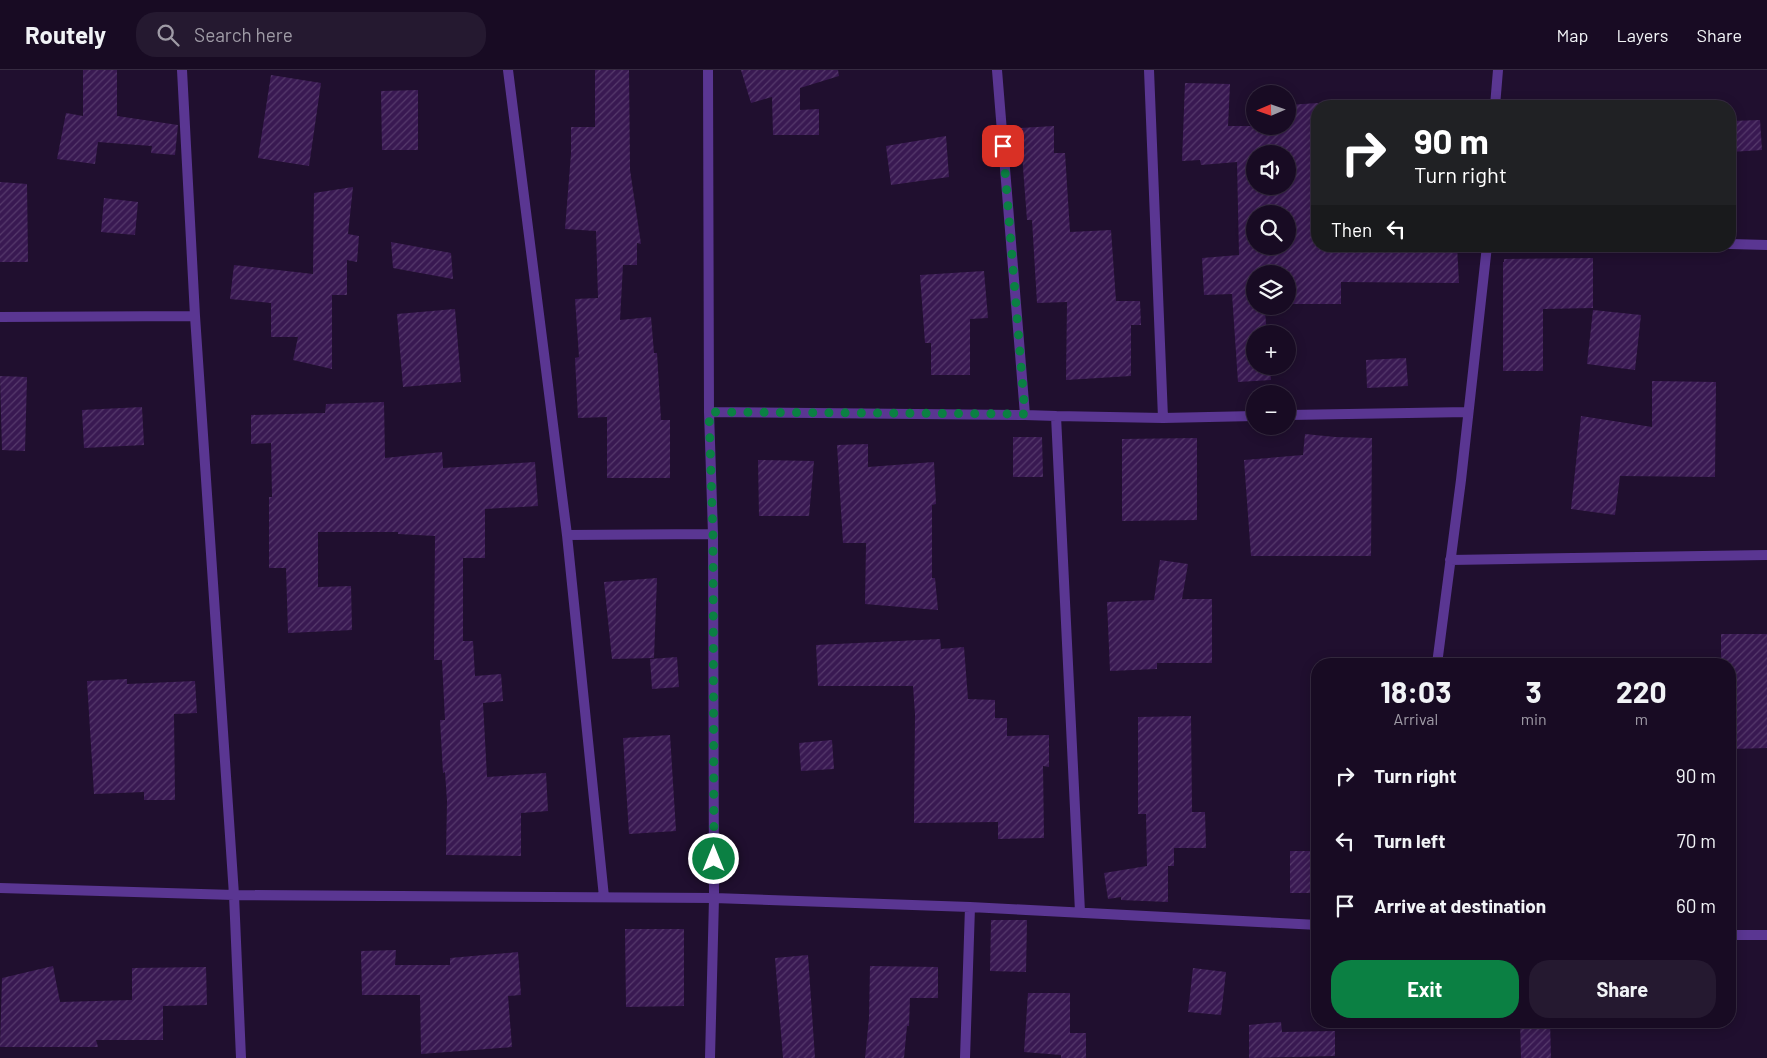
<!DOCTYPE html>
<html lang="en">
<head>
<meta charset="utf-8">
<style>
	:root { --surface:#180b23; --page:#251930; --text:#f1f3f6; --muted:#9f9ba6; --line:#362b41; --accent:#0b8043 }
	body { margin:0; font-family:Barlow,sans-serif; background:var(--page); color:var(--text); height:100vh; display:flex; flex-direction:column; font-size:19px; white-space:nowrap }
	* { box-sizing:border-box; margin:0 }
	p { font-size:16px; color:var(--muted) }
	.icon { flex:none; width:28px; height:28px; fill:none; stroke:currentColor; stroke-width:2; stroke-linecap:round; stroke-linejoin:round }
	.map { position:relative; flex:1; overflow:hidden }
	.side { position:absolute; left:1311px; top:588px; width:425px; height:370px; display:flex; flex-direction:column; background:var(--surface); border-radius:20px; box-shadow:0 2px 12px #0003,0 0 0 1px var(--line) }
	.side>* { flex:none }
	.guide { position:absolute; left:1311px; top:30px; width:425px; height:152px; border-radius:20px; box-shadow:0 2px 12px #0003,0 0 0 1px var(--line); background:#202124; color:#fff; overflow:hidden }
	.needle { width:32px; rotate:268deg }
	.tools { position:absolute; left:1246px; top:15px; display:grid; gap:10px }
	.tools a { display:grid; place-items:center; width:50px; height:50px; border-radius:50%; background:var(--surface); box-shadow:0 2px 12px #0003,0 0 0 1px var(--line); font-size:25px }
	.pin { position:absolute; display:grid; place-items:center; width:42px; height:42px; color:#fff; margin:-21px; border-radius:10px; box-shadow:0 2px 8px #0006 }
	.me { position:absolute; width:55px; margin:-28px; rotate:0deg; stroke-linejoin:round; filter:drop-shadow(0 0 4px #0008) }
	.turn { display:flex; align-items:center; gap:18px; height:105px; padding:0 20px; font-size:22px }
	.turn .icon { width:65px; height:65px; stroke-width:2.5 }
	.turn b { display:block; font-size:35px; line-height:42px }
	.then { display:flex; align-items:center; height:48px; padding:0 20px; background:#0003; gap:10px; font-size:19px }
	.eta { display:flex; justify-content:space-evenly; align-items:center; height:85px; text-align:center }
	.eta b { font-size:30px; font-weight:700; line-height:35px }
	.cta { display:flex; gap:10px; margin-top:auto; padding:10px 20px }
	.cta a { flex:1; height:58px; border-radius:20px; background:var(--accent); color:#fff; font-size:20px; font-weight:700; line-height:58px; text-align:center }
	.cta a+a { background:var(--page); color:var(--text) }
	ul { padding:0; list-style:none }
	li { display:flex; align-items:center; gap:15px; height:65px; padding:0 20px }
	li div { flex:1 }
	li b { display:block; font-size:19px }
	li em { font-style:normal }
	header { display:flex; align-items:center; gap:30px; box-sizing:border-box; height:70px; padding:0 25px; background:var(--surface); border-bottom:1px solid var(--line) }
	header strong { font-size:24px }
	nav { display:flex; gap:28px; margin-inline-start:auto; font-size:18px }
	.search { width:350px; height:45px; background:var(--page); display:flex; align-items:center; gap:12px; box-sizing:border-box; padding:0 18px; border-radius:20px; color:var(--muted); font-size:19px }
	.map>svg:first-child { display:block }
	.building { fill:url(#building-hatch); fill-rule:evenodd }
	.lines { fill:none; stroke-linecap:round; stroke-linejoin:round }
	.minor { stroke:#5a3692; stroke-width:10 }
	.route { stroke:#0b8043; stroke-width:9; stroke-dasharray:0 16.2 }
</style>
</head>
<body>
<header>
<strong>Routely</strong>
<div class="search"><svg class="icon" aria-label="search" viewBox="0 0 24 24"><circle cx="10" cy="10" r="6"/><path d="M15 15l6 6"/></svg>Search here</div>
<nav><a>Map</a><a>Layers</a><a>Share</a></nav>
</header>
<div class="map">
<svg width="1767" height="988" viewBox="0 0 1767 988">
	<defs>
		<pattern id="building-hatch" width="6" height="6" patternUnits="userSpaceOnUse" patternTransform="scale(1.25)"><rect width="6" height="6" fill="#391952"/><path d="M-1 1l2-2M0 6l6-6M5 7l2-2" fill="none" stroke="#563a6c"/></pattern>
	</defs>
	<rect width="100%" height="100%" fill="#200f2f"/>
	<!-- building -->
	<path class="building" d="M83,0H117V46L178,55L175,85L151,83L152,76L98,72L95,94L57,89L66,43L83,46Z
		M595,0H629L630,100L641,174L637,173V195H623L620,250L651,247L654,283H657L661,350H670V408H607V347L578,348L575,288L579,287L575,229L598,228L596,161L565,159L571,84V57H595Z
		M741,0H838L839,6L800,18V40L819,39V65H773L772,27L751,33Z
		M271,5L321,13L309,96L258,88Z
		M1185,13L1230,14L1228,56H1288V35L1318,33V176H1457L1459,213L1341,212V234H1288V204H1255V236H1280L1281,240L1265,242L1267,264H1255V296H1270L1271,310L1238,312L1232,224L1204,225L1202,188L1239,185L1237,92L1201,95L1200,90L1182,91ZM1255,84H1288V116H1255ZM1255,144H1288V176H1255Z
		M418,20V80H382L381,21Z
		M1760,50L1762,80L1730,82V51Z
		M1054,56V83H1065L1070,162L1111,160L1116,231H1140L1141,255H1131V306L1066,310L1067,232L1037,233L1032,150H1027L1020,58Z
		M946,66L949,107L891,115L886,76Z
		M0,112L27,114L28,192H0Z
		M353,117L348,164L359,166L357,192L347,190V225H332V299L293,290L298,267H271V233L230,229L234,195L313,204L314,123Z
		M104,128L138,132L135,165L101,162Z
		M391,172L451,183L453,209L393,198Z
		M1593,188V238L1543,239V301H1503V192H1504V189Z
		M984,201L988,248L970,249V305H931V273H925L920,205Z
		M455,239L461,312L403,317L397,244Z
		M1593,240L1641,245L1635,300L1587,294Z
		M1406,288L1408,316L1367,318L1366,290Z
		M0,306L27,307L25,381L2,380Z
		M1652,311L1716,312L1715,407L1620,406L1615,445L1571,439L1581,346L1652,357Z
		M384,332L385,388L442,382L443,398L535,392L538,436L485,439V488H463V571H473L475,606L501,604L503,631L483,633L487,707L546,703L548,741L521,743V786L446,785L447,731L445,702L443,703L440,650H445L442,590H434L435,466L398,464V462H318V517L351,516L352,560L288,563L286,498H269V427H272L271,373L251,374V345L325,343L326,334Z
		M142,337L144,375L84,378L82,340Z
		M1305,364L1335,367L1372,368L1371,486H1251L1244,390L1303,385Z
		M1013,367H1042L1043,407H1013Z
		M1197,368V450L1122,451V369Z
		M868,374V397L934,392L936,434L932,435V508H935L938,540L865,534L866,473H843L837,375Z
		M758,390L814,391L809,446H759Z
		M1160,490L1188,494L1182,529H1212V593H1157V599L1110,601L1107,532L1154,530Z
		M657,508L654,588L612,589L604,512Z
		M1721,564H1767V678L1732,679L1730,594H1721Z
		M940,569L941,579L964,577L968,629L995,630V648H1007V666L1049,665V697L1043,696L1044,768L998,769V752L914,753L915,644L913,616H818L816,575Z
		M677,587L679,617L652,619L650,589Z
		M127,609V614L195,611L197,643L174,644L175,730H144V722L94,724L87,611Z
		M1191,646L1192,742H1205L1206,778H1174V796H1168V832L1121,830V827L1108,829L1104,803L1147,796L1146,744H1138V647Z
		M670,665L676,761L629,764L623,668Z
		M832,670L834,699L801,701L799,673Z
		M1290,781H1318V823H1290Z
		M991,850H1027L1026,902L990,901Z
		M625,859H684V936L626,937Z
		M396,880L395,895H450V888L518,882L521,925L508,926L512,977L421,984L420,925H362L361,881Z
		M808,885L815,988H783L775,888Z
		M53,896L60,932L132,930V898L206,897L207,935L163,936V970H96L98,977H0L2,908Z
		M870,896L938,897V928H910L909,956H907L904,988H865L869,948Z
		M1193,898L1226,902L1221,945L1188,942Z
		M1028,923H1070V963H1086V988H1061V985L1024,982Z
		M1520,951H1550L1551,988H1521Z
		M1281,952L1282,962L1335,961V986L1249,988V955Z"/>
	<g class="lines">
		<!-- minor -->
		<path class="minor" d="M182,0L195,246L234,825L241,988
			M508,0L567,465L604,827
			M708,0L709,342L713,464L714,828L710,988
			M997,0L1025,345
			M1495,36L1498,0
			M1730,174L1767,175
			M0,247L195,246
			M709,342L1025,345L1056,346
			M1288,345L1468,342
			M1163,348L1255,346
			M567,465L713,464
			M1450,490L1767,485
			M1437,594L1461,410L1487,176
			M0,818L234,825L714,828L970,837L1318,855
			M1080,842L1056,346L1163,348L1149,0
			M1730,865H1767
			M965,988L970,837"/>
	</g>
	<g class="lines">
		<!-- route -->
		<path class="route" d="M714,789L713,464L709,342L1025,344L1003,76"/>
	</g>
</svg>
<div class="tools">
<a><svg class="needle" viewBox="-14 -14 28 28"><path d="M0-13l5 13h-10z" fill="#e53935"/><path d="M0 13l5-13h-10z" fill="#9f9ba6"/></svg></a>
<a><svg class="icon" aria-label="sound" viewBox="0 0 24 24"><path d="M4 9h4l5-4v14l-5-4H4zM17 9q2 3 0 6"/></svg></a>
<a><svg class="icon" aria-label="search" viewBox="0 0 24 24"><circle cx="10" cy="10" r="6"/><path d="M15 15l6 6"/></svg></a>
<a><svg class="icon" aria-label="layers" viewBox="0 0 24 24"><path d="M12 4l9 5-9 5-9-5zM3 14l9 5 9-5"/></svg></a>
<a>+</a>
<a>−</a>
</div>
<div class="pin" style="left:1003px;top:76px;background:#d93025"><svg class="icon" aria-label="arrive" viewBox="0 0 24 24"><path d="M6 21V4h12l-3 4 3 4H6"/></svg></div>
<svg class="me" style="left:714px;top:789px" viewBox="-20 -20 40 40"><circle r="17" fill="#0b8043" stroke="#fff" stroke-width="3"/><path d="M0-11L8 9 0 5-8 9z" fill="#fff"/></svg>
<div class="guide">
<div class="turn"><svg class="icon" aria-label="right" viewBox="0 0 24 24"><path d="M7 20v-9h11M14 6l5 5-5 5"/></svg><div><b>90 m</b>Turn right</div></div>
<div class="then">Then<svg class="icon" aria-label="left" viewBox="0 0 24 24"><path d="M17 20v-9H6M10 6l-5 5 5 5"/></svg></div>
</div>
<section class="side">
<div class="eta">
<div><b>18:03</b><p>Arrival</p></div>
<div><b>3</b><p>min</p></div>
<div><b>220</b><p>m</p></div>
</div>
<ul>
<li><svg class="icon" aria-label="right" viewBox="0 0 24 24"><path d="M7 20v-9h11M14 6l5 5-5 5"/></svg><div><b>Turn right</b></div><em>90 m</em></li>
<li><svg class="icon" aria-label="left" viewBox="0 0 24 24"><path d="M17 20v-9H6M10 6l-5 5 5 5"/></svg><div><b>Turn left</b></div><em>70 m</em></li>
<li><svg class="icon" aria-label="arrive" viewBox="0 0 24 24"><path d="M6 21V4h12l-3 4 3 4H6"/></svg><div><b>Arrive at destination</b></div><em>60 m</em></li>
</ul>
<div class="cta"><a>Exit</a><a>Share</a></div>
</section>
</div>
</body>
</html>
